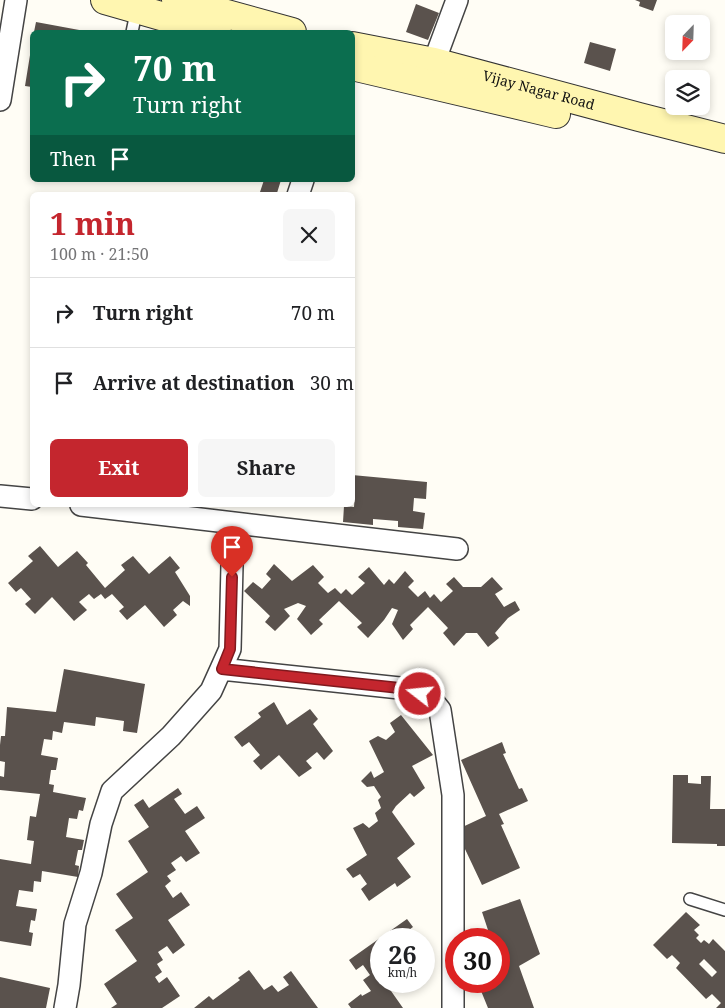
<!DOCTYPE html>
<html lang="en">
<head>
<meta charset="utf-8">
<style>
	:root { --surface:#fff; --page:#f6f6f6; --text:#202124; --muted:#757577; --line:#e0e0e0; --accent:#c4262e }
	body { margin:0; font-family:"Noto Serif",serif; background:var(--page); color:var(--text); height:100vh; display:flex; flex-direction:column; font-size:19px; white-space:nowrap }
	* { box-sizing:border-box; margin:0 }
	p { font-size:16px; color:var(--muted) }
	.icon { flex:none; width:28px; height:28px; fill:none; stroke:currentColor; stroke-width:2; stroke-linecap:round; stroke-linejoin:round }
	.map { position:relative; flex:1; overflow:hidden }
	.side { position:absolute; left:30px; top:192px; width:325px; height:315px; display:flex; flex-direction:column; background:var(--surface); border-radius:8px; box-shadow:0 2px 8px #0003 }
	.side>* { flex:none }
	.hud { position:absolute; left:30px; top:30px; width:325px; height:152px; border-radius:8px; box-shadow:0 2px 8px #0003; background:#0b6e4f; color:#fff; overflow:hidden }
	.needle { width:32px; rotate:203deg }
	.buttons { position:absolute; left:665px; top:15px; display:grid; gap:10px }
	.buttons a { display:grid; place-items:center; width:45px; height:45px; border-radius:8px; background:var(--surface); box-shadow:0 2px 8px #0003; font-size:25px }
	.speed { position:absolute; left:370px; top:928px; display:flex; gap:10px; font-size:25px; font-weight:700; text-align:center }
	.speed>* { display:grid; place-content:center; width:65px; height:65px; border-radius:50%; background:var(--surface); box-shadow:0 2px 8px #0003; line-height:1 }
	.speed small { font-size:12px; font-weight:400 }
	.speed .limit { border:8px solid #d22; background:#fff; color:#111 }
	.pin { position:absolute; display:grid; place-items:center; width:42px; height:42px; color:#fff; margin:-51px -21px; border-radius:50% 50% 50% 0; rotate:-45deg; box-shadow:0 0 5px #0007 }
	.pin .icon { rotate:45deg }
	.me { position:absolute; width:55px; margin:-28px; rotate:286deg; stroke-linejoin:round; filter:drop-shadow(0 0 4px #0008) }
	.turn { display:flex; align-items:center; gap:18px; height:105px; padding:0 20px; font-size:22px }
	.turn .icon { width:65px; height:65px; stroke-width:2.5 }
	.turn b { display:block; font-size:35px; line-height:42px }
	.then { display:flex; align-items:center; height:48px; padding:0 20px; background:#0003; gap:10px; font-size:19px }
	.round { display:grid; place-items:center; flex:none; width:52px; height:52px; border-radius:8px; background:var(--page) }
	.headline { display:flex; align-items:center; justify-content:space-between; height:85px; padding:0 20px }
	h1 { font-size:30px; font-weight:700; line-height:38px; color:var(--accent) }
	.action { display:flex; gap:10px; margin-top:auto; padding:10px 20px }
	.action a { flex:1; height:58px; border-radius:8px; background:var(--accent); color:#fff; font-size:20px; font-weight:700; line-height:58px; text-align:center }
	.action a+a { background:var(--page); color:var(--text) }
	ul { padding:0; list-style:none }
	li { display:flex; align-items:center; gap:15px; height:70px; padding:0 20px; border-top:1px solid var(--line) }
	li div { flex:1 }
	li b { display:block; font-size:19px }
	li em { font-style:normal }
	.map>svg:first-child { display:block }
	.building { fill:#5a524d; fill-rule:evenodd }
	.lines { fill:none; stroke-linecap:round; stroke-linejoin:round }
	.service-casing { stroke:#444; stroke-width:14 }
	.minor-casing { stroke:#444; stroke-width:24 }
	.secondary-casing { stroke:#333; stroke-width:30 }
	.service { stroke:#fff; stroke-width:11 }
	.minor { stroke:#fff; stroke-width:21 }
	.secondary { stroke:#fff6b0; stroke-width:28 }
	.route-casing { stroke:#7f191e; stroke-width:12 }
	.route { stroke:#c4262e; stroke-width:9 }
	.labels { text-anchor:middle; stroke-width:5; stroke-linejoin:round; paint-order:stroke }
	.street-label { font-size:14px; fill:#111; stroke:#fff }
</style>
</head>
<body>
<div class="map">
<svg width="725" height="1008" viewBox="0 0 725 1008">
	<rect width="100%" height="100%" fill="#fffdf5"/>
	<!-- building -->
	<path class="building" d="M635,0H657L653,11L639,6L640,2Z
		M416,4L439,13L428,40L406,32Z
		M36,22L90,32H34Z
		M590,42L616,49L610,71L584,63Z
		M31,49H32V87L25,86Z
		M264,180H281L277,193L283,195H259Z
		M352,475L427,482L426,499L414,498L413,511L425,513L423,529L398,527V521L373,519V525L343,522L344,506L354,507L355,494L352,493Z
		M40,546L58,567L77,551L88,563L86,565L105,588L125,570L121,565L133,556L149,574L170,556L180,568L175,572L190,596V606L183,601L173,610L177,615L164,627L145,605L127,620L119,611L124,607L112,594L105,599L101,594L94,599L89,594L79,602L87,610L74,621L52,597L35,614L25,604L31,599L21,588L16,592L8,583L33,561L28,556Z
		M274,564L292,581L313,565L324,577L318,583L328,593L335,588L341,594L346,589L352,595L365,583L358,577L369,567L384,585L389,579L394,584L405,571L414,581L408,587L418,597L425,591L430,598L434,594L441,602L453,591L446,584L454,577L463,587H481L492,577L503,589L495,594L504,607L515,601L520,610L508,618L495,633L499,638L488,647L477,633H466L454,646L443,633L448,628L428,607L410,625L413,629L403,640L392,624L398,610L392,608L384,620L368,638L357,627L362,623L339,601L319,620L323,624L311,635L297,619L306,606L298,603L284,609L290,616L275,631L265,622L270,616L244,591L253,582L262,589L271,579L266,574Z
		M64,669L145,684L137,733L123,731L124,721L96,717L95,726L64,722L62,733L53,731L52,740L44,739L41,755L58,758L56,770H51L49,784L54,785L53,792L86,798L83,811L79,810L77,819L69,818L66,837L84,840L82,850H78L75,865L79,866L78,877L42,871L41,882L34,881L33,892L19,890L16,906L37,909L35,921L31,920L29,932L33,933L31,946L0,941V859L31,864L34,841L27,840L30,816L36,817L40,794L0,790V776L4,777L5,762L0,761V745L1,736H5L7,707L56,712Z
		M274,702L287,725L310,709L318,719L313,724L333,751L324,760L317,752L306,761L312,768L299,777L279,755L261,770L253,761L260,755L249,742L242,747L234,737L261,717L258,713Z
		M401,715L433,755L412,766L425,788L414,797L410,793L396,806L392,812L415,844L397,858L411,877L397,887L395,883L369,901L361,889L367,884L360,874L353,878L346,869L367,855L353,828L363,823L369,828L378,821L375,813L381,808L378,800L381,797L374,786L367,787L361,781L371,771L374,778L384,772L369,741L378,736L386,740L395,732L390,723Z
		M502,742L506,753L503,754L519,789L522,788L528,801L499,814L504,824L501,825L520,868L482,885L456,830L486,816L461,760Z
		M673,775H688V783L701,784V776H711L710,809H725V846H717V844L672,843Z
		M178,788L182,794L174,799L185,814L197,806L205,818L185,831L200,853L186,862L181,856L171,863L176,870L167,876L171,881L165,886L173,898L181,892L190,905L168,920L185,945L173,954L167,946L158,952L163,960L157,964L162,972L155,977L159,983L167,977L180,996L162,1008H111L117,1004L104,984L137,961L115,930L133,918L116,894L148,872L128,841L149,827L134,805L143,799L149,808Z
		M520,899L540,954L519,966L534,1008H488L477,981H499V974L503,973L499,961V939H491L482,912Z
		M686,912L700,925L694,930L699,935L696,938L701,943L704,940L709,944L713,939L725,951V1008H716L721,1003L712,994L706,999L676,968L680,963L672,955L667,959L653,945ZM704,959L717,972L712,977L699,964Z
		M407,919L413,927L406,932L411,939H381V981H384L403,1008H351L348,1004L361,994L362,996L371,991L363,980L370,975L363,965L356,970L349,960Z
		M249,970L264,990L272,985L278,992L289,985L283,977L291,971L318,1008H194L209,996L213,1000L240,980L238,978Z
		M0,977L50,988L46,1008H0Z"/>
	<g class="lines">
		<defs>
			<path id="service" d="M132,32L137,8
				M690,899L725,910"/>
			<path id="minor" d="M434,62L457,0
				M0,100L16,0
				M298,195L303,180
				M0,496L32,499
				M81,505L457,549
				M221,669L409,689L432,700L440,710L453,795V1008
				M65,1008L69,985L75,924L91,873L101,824L112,791L171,736L211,691L230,649L233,523"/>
			<g id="secondary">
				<path d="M105,0L217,32"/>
				<path d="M176,0L292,32"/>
				<path id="s1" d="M352,46L434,62L639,117L725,139"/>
				<path d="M352,66L556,114"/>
			</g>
		</defs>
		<!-- service casing -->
		<use href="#service" class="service-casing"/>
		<!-- minor casing -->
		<use href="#minor" class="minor-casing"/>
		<!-- secondary casing -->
		<use href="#secondary" class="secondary-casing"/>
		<!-- service -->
		<use href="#service" class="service"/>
		<!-- minor -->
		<use href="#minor" class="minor"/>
		<!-- secondary -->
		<use href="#secondary" class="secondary"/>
	</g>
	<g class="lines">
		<defs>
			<path id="route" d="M232,577L230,649L222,669L409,689L420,694"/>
		</defs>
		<!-- route casing -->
		<use href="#route" class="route-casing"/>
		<!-- route -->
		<use href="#route" class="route"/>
	</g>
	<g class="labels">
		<!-- street labels -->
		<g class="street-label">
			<text dy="5" stroke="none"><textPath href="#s1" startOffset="192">Vijay Nagar Road</textPath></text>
		</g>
	</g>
</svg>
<div class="buttons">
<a><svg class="needle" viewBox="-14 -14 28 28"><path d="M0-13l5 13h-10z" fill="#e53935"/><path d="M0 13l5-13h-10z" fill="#757577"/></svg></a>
<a><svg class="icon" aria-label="layers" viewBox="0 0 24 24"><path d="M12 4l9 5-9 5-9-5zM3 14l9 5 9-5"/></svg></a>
</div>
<div class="speed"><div>26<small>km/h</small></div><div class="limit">30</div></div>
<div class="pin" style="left:232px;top:577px;background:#d93025"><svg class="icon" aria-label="arrive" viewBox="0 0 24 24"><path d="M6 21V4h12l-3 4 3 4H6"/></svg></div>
<svg class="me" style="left:420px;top:694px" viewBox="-20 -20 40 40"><circle r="17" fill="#c4262e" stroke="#fff" stroke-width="3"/><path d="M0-11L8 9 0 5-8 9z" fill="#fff"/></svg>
<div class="hud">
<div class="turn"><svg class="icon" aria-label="right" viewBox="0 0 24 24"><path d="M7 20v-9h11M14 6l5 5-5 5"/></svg><div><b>70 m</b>Turn right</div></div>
<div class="then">Then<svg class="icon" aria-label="arrive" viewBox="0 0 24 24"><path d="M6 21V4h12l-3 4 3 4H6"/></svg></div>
</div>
<section class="side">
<div class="headline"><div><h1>1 min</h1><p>100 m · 21:50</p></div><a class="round"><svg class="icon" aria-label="close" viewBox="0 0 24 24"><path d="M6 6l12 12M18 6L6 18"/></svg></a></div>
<ul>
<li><svg class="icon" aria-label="right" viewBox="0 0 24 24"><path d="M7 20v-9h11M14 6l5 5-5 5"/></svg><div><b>Turn right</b></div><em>70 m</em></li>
<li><svg class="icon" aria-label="arrive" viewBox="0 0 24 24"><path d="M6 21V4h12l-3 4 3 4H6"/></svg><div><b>Arrive at destination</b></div><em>30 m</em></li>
</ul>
<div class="action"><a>Exit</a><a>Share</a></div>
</section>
</div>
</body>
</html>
